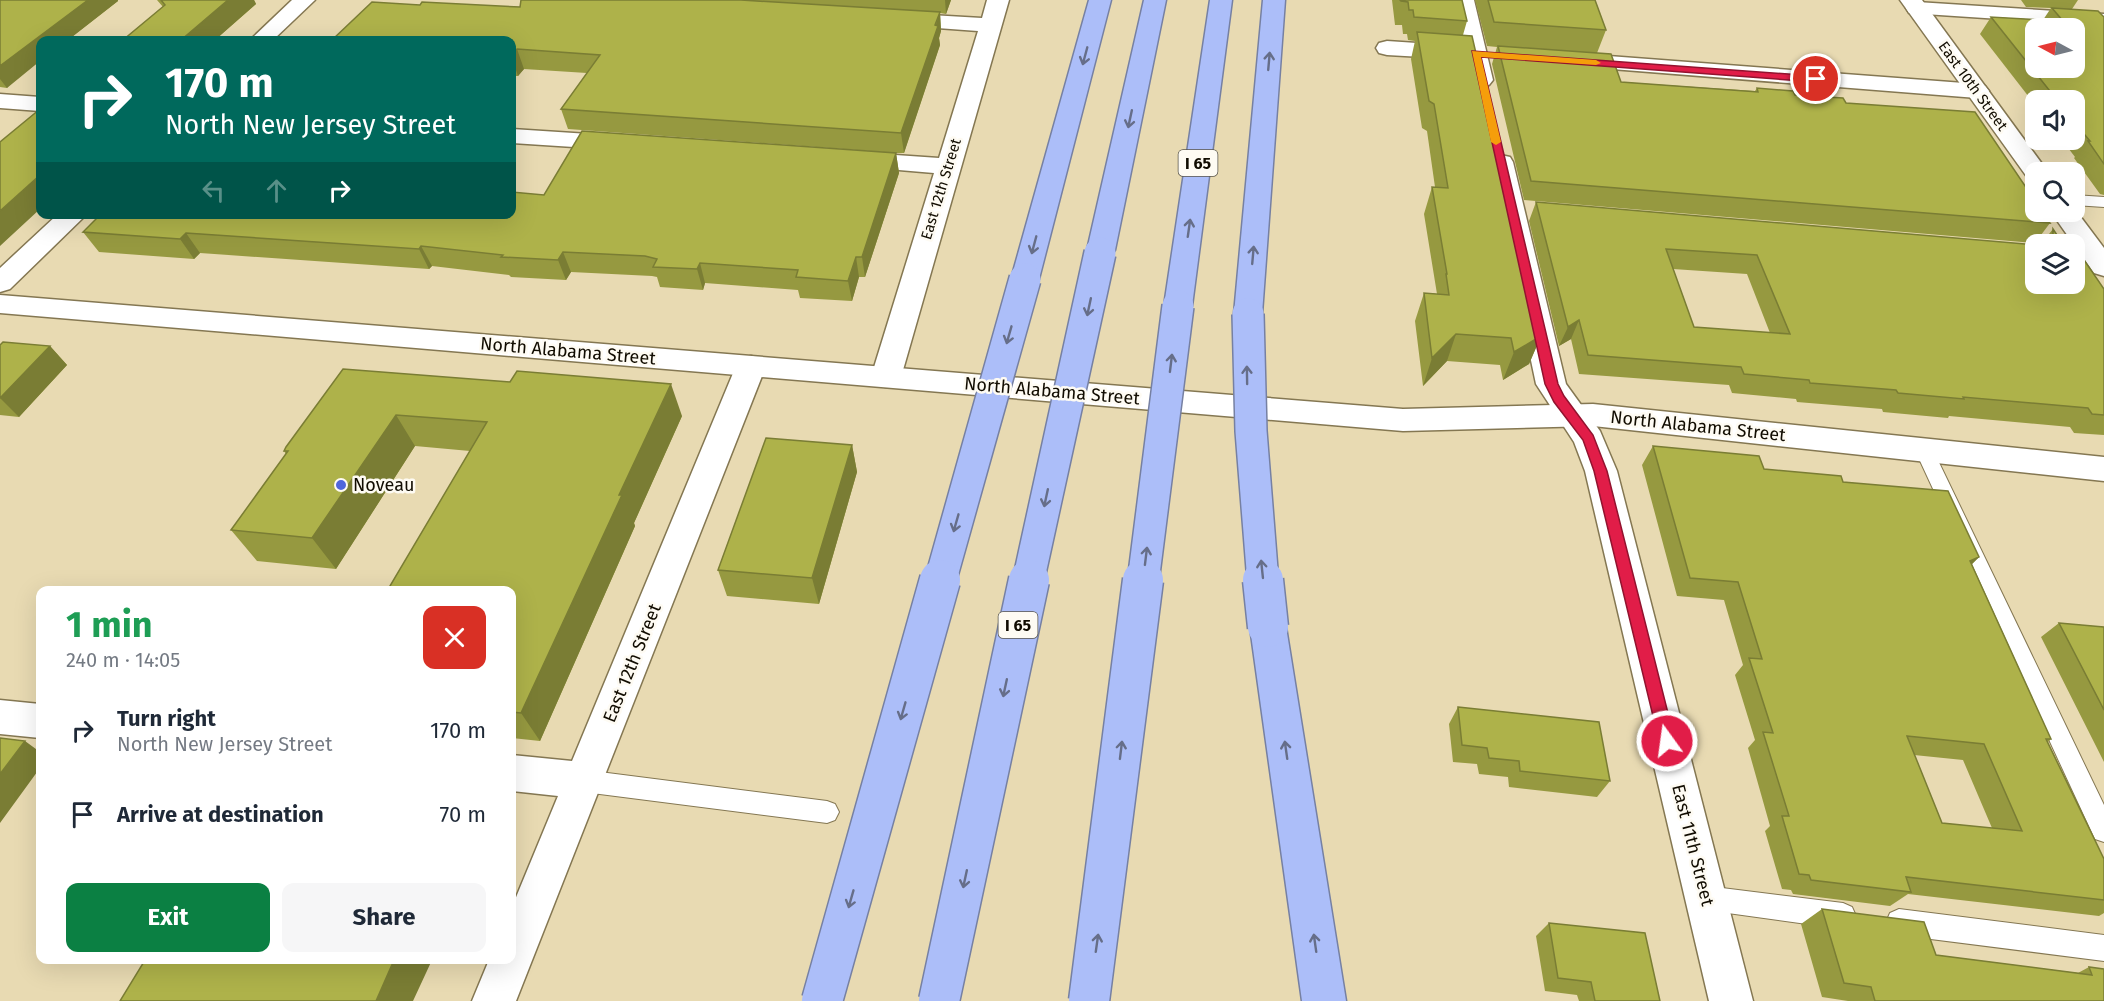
<!DOCTYPE html>
<html lang="en">
<head>
<meta charset="utf-8">
<style>
	:root { --surface:#fff; --page:#f6f6f7; --text:#1f2937; --muted:#747a83; --accent:#0b8043 }
	body { margin:0; font-family:"Fira Sans",sans-serif; background:var(--page); color:var(--text); height:100vh; display:flex; flex-direction:column; font-size:22px; white-space:nowrap }
	* { box-sizing:border-box; margin:0 }
	p { font-size:20px; color:var(--muted) }
	.icon { flex:none; width:33px; height:33px; fill:none; stroke:currentColor; stroke-width:2; stroke-linecap:round; stroke-linejoin:round }
	.map { position:relative; flex:1; overflow:hidden }
	.panel { position:absolute; left:36px; top:586px; width:480px; height:378px; display:flex; flex-direction:column; background:var(--surface); border-radius:12px; box-shadow:0 6px 24px #0002 }
	.panel>* { flex:none }
	.top-card { position:absolute; left:36px; top:36px; width:480px; height:183px; border-radius:12px; box-shadow:0 6px 24px #0002; background:#00695c; color:#fff; overflow:hidden }
	.needle { width:39px; rotate:277deg }
	.buttons { position:absolute; left:2025px; top:18px; display:grid; gap:12px }
	.buttons a { display:grid; place-items:center; width:60px; height:60px; border-radius:12px; background:var(--surface); box-shadow:0 6px 24px #0002; font-size:30px }
	.pin { position:absolute; display:grid; place-items:center; width:51px; height:51px; color:#fff; margin:-26px; border:3px solid #fff; border-radius:50%; box-shadow:0 2px 6px #0007 }
	.me { position:absolute; width:66px; margin:-33px; rotate:346deg; stroke-linejoin:round; filter:drop-shadow(0 0 4px #0008) }
	.turn { display:flex; align-items:center; gap:21px; height:126px; padding:0 30px; font-size:27px }
	.turn .icon { width:78px; height:78px; stroke-width:2.5 }
	.turn b { display:block; font-size:42px; line-height:51px }
	.lanes { display:flex; align-items:center; height:57px; padding:0 30px; background:#0003; justify-content:center; gap:30px; direction:ltr }
	.lanes .off { opacity:.35 }
	.round { display:grid; place-items:center; flex:none; width:63px; height:63px; border-radius:12px; background:var(--page) }
	.summary { display:flex; align-items:center; justify-content:space-between; height:102px; padding:0 30px }
	h1 { font-size:36px; font-weight:700; line-height:45px; color:#1e9e55 }
	.action { display:flex; gap:12px; margin-top:auto; padding:12px 30px }
	.action a { flex:1; height:69px; border-radius:12px; background:var(--accent); color:#fff; font-size:24px; font-weight:700; line-height:69px; text-align:center }
	.action a+a { background:var(--page); color:var(--text) }
	ul { padding:0; list-style:none }
	li { display:flex; align-items:center; gap:18px; height:84px; padding:0 30px }
	li div { flex:1 }
	li b { display:block; font-size:22px }
	li em { font-style:normal }
	.map>svg:first-child { display:block }
	.lines { fill:none; stroke-linecap:round; stroke-linejoin:round }
	.service-casing { stroke:#847752; stroke-width:2 }
	.minor-casing { stroke:#847752; stroke-width:3 }
	.tertiary-casing { stroke:#847752; stroke-width:3 }
	.secondary-casing { stroke:#847752; stroke-width:3 }
	.motorway-casing { stroke:#7680a2; stroke-width:3 }
	.service { fill:#fff; fill-rule:evenodd }
	.minor { fill:#fff; fill-rule:evenodd }
	.tertiary { fill:#fff; fill-rule:evenodd }
	.secondary { fill:#fff; fill-rule:evenodd }
	.motorway { fill:#acbef9; fill-rule:evenodd }
	.motorway-bridge-far2-casing { stroke:#7680a2; stroke-width:26; stroke-linecap:butt }
	.motorway-bridge-far1-casing { stroke:#7680a2; stroke-width:34; stroke-linecap:butt }
	.motorway-bridge-casing { stroke:#7680a2; stroke-width:43; stroke-linecap:butt }
	.motorway-bridge-far2 { stroke:#acbef9; stroke-width:24 }
	.motorway-bridge-far1 { stroke:#acbef9; stroke-width:31 }
	.motorway-bridge { stroke:#acbef9; stroke-width:40 }
	.wall { fill:#969940; fill-rule:evenodd }
	.shaded-wall { fill:#7a7d34 }
	.building { fill:#aeb24a; stroke:#7a7d34; stroke-width:1.5; fill-rule:evenodd }
	.oneway { stroke:#666e89 }
	.route { fill:#e11d48; stroke:#92132f; stroke-width:1.5 }
	.slow { fill:#f59e0b }
	.poi-dot { fill:#4f66db; stroke:#fefbf3; stroke-width:2 }
	.labels { text-anchor:middle; stroke-width:5; stroke-linejoin:round; paint-order:stroke }
	.far-street-label { font-size:15px; fill:#110c01; stroke:#fefbf3 }
	.shield { fill:#fefbf3; stroke:#58544a; stroke-width:1.5 }
	.shield-label { font-size:16px; font-weight:bold; fill:#110c01 }
	.street-label { font-size:18px; fill:#110c01; stroke:#fefbf3 }
	.poi-label { font-size:18px; fill:#110c01; stroke:#fefbf3; text-anchor:start }
</style>
</head>
<body>
<div class="map">
<svg width="2104" height="1001" viewBox="0 0 2104 1001">
	<rect width="100%" height="100%" fill="#e8dab2"/>
	<g class="lines">
		<defs>
			<path id="service" d="M2074,195L2104,197V207L2074,205Z
				M1924,443L1931,445L1933,450L2104,805V842L2095,839L1915,450L1917,445Z
				M584,770L827,801L835,804L839,812L835,820L827,823L584,792L576,789L572,781L576,773Z
				M1706,886L1843,903L1852,907L1856,916L1852,925L1843,929L1706,910L1697,907L1693,898L1697,889Z
				M1899,909L2104,935V961L1899,935L1890,931L1886,922L1890,913Z"/>
			<path id="minor" d="M292,0H315L273,40H250Z
				M987,0H1009L901,377L897,384L886,387L875,384L871,377L934,173L852,166L843,164L840,159L843,154L852,152L939,158L978,31L896,25L888,24L885,19L888,14L896,13L982,18Z
				M1452,0H1474L1493,80L1489,85L1481,87L1473,85L1469,80L1465,57L1458,59L1387,55L1379,53L1376,48L1379,43L1387,41L1462,46Z
				M1917,2L2104,14V26L1909,13L1906,8L1909,3Z
				M1569,53L1977,84L1985,86L1989,91L1985,96L1977,98L1561,65L1558,60L1561,55Z
				M0,94L40,97V111L0,108Z
				M512,129L620,136L629,138L632,143L629,148L620,150L512,143Z
				M1501,155L1510,157L1513,162L1566,384L1600,431L1617,471L1753,1001H1709L1585,471L1574,442L1536,384L1489,162L1492,157Z
				M58,214H87L10,289L0,292V268Z
				M751,356L762,359L766,366L516,1001H472L489,960H512V907L558,796L512,791V755L572,761L736,366L740,359Z
				M0,700L40,704V738L0,734Z"/>
			<path id="tertiary" d="M1900,0H1922L2048,172H2036V179L2027,177Z
				M2074,208L2104,248V276L2094,273L2051,212H2074Z"/>
			<path id="secondary" d="M0,295L1403,409L1593,404L2104,457V481L1593,426L1403,431L0,313Z"/>
			<path id="motorway" d="M1089,0H1111L1039,279L1035,285L1025,288L1015,285L1011,279Z
				M1144,0H1166L1115,250L1111,256L1101,258L1091,256L1087,250Z
				M1210,0H1232L1192,306L1188,313L1178,315L1168,313L1164,306Z
				M1263,0H1285L1262,314L1258,321L1248,323L1238,321L1234,314Z
				M1268,612L1281,616L1286,627L1346,1001H1302L1250,627L1255,616Z"/>
		</defs>
		<!-- service casing -->
		<use href="#service" class="service-casing"/>
		<!-- minor casing -->
		<use href="#minor" class="minor-casing"/>
		<!-- tertiary casing -->
		<use href="#tertiary" class="tertiary-casing"/>
		<!-- secondary casing -->
		<use href="#secondary" class="secondary-casing"/>
		<!-- motorway casing -->
		<use href="#motorway" class="motorway-casing"/>
		<!-- service -->
		<use href="#service" class="service"/>
		<!-- minor -->
		<use href="#minor" class="minor"/>
		<!-- tertiary -->
		<use href="#tertiary" class="tertiary"/>
		<!-- secondary -->
		<use href="#secondary" class="secondary"/>
		<!-- motorway -->
		<use href="#motorway" class="motorway"/>
		<defs>
			<path id="motorway-bridge-far2" d="M1100,255L1101,250"/>
			<path id="motorway-bridge-far1" d="M1248,314L1251,431L1263,582
				M940,582L1025,279
				M1028,582L1100,253
				M1143,582L1178,306"/>
			<path id="motorway-bridge" d="M1263,580L1268,627
				M822,1001L940,580
				M939,1001L1029,580
				M1089,1001L1143,580"/>
		</defs>
		<!-- motorway-bridge-far2 casing -->
		<use href="#motorway-bridge-far2" class="motorway-bridge-far2-casing"/>
		<!-- motorway-bridge-far1 casing -->
		<use href="#motorway-bridge-far1" class="motorway-bridge-far1-casing"/>
		<!-- motorway-bridge casing -->
		<use href="#motorway-bridge" class="motorway-bridge-casing"/>
		<!-- motorway-bridge-far2 -->
		<use href="#motorway-bridge-far2" class="motorway-bridge-far2"/>
		<!-- motorway-bridge-far1 -->
		<use href="#motorway-bridge-far1" class="motorway-bridge-far1"/>
		<!-- motorway-bridge -->
		<use href="#motorway-bridge" class="motorway-bridge"/>
	</g>
	<!-- wall -->
	<path class="wall" d="M0,0H118V1L68,40H40L7,88L0,87Z
		M157,0H254L256,4L215,40H123L163,7Z
		M521,0H951L946,14L940,13L941,31L939,38L940,45L904,153H896L899,173L865,277H859L852,301L800,298L798,290L705,283L703,290L660,287L657,277L652,276L571,272L566,280L511,277L509,275L432,266L429,269L200,253L194,259L99,252L83,232L544,195L884,152L568,129L561,109L587,73L524,69L518,76H515L512,81V40L420,5L520,7Z
		M1392,0H1462L1467,21L1463,35L1541,336L1529,364L1503,380L1500,365L1447,361L1423,386L1415,321L1424,293L1437,294L1424,214L1432,187H1435L1427,131L1422,128L1411,59L1415,41L1408,40L1407,34H1403L1402,25H1395Z
		M1475,0H1595L1606,30L1597,53L1621,82L1755,91L1757,88L1846,103L2050,223L2035,243L1524,200L1492,64L1497,47L1487,46Z
		M2021,0H2078L2072,9L2104,17V195L2100,194L2074,158L2075,157L2062,140H2074V100H2036V106L1980,34L1991,17L2043,20L2051,8L2026,7Z
		M1536,202L2104,289V435L2074,433L2070,427L1949,416L1948,418L1883,412L1882,409L1797,402L1796,399L1732,393L1729,385L1579,374L1571,339L1559,346L1529,221ZM1673,269L1747,274L1770,333L1694,327Z
		M2053,229L2063,244H2041Z
		M0,345L50,346L67,365L19,417L0,415Z
		M343,369L682,416L634,523L635,526L540,741L512,738V591L470,451L415,446L336,569L257,561L231,530L286,454L284,451Z
		M852,445L857,472L819,604L727,596L718,570Z
		M1653,446L1764,469L1843,482L1979,557L1972,564L2051,739L2048,742L2104,859V913L2099,916L1908,894L1890,906L1793,894L1791,890L1782,889L1765,831L1770,826L1748,748L1755,740L1735,675L1743,665L1724,600L1677,596L1642,465ZM1914,755L1963,760L1992,828L1942,823Z
		M2059,623L2104,627V762L2041,637Z
		M1458,707L1610,781L1597,797L1509,787L1508,777L1479,774L1477,764L1453,762L1449,724Z
		M1822,909L1936,955L2078,973L2089,967L2104,1001H1848L1822,997L1801,924Z
		M1549,923L1660,1001H1579L1577,995L1545,991L1536,936Z"/>
	<!-- shaded-wall -->
	<path class="shaded-wall" d="M88,0H118V1L68,40H40V61L7,88L0,79V66Z
		M228,0H254L256,4L215,40H181Z
		M945,0H951L946,14Z
		M940,12L941,31L939,38L940,45L904,153L901,133Z
		M517,49L524,69L518,76L512,58V56Z
		M512,66L515,76L512,81Z
		M896,153L899,173L865,277L862,257Z
		M40,175V209L0,246V211Z
		M186,233L200,253L194,259L180,239Z
		M421,246L432,266L429,269L419,249Z
		M563,252L571,272L566,280L558,260Z
		M856,257L859,277L852,301L848,281Z
		M700,263L705,283L703,290L697,269Z
		M1579,320L1571,339L1559,346L1568,327Z
		M1456,334L1447,361L1423,386L1432,358Z
		M1541,336L1529,364L1503,380L1514,352Z
		M50,346L67,365L19,417L0,398Z
		M671,384L682,416L634,523L635,526L540,741L521,713L619,495Z
		M396,415L415,446L336,569L312,538Z
		M852,445L857,472L819,604L812,578Z
		M1979,557L1961,575L1970,561Z
		M25,741L40,752V768L0,823V774Z
		M394,960H432L413,1001H376Z"/>
	<!-- building -->
	<path class="building" d="M0,0H88L0,66Z
		M161,0H228L181,40H123L165,5Z
		M521,0H741L940,12L935,25L938,26L901,133L561,109L600,55L517,49L512,56V40H332L372,2L420,5L422,2L520,7Z
		M1400,0H1462L1467,21L1414,17L1413,10H1409L1408,2L1401,1Z
		M1488,0H1595L1606,30L1494,22Z
		M2052,8L2098,11L2104,17V164L2088,141H2090L2074,122V100H2057L1991,17L2063,21ZM2036,28H2074V68H2036Z
		M1417,32L1472,36L1541,336L1514,352L1511,338L1456,334L1432,358L1424,293L1449,295L1446,274H1447L1432,187L1448,188L1434,104L1429,101Z
		M1498,46L1611,54L1621,82L1758,92L1757,88L1793,91L1795,95L1843,98L1846,103L1975,112L2036,202V212H2042L2050,223L1531,181Z
		M40,109V175L0,211V142Z
		M582,131L896,153L862,257H856L848,281L796,277L798,270L700,263L697,269L653,267L657,259L645,256L563,252L558,260L501,257L503,255L421,246L419,249L186,233L180,239L83,232L101,214H512V192L544,195Z
		M1536,202L2036,245V284H2074V253L2080,254L2104,289V415L2092,414L2088,408L1963,397L1964,399L1898,393L1896,390L1810,383L1809,380L1744,374L1741,367L1588,355L1579,320L1568,327ZM1666,249L1757,255L1790,334L1694,327Z
		M2053,229L2063,244H2053Z
		M3,342L50,346L0,398V345Z
		M343,369L510,382L517,371L671,384L619,495H622L521,713L512,712V591H387L487,422L396,415L312,538L231,530L288,451H284L286,447Z
		M766,438L852,445L812,578L718,570Z
		M1653,446L1759,456L1764,469L1841,476L1843,482L1948,491L1979,557L1970,561L2051,739H2046L2104,859V900L1906,877L1911,892L1811,880L1809,875L1799,874L1782,816H1789L1763,732L1773,733L1749,658L1762,659L1738,582L1690,578ZM1907,736L1984,744L2022,831L1942,823Z
		M2059,623L2104,627V710Z
		M1458,707L1599,722L1610,781L1520,771L1519,761L1489,758L1487,748L1462,745Z
		M0,738L25,741L0,774Z
		M1822,909L1924,922L1936,955L2092,975L2089,967L2104,969V1001H1875L1871,987L1844,983Z
		M1549,923L1645,933L1660,1001H1595L1591,982L1558,978Z
		M145,960H394L376,1001H120Z"/>
	<!-- one-way arrows -->
	<defs><path id="oneway-shaft" d="M-6 0H5M1.5-3L5.5 0L1.5 3" fill="none" stroke-width="1.6" stroke-linecap="round" stroke-linejoin="round" transform="scale(1.5)"/></defs>
	<g class="oneway">
		<use href="#oneway-shaft" transform="translate(1085 56) rotate(105)"/>
		<use href="#oneway-shaft" transform="translate(1269 61) rotate(-85)"/>
		<use href="#oneway-shaft" transform="translate(1130 119) rotate(102)"/>
		<use href="#oneway-shaft" transform="translate(1189 228) rotate(-82)"/>
		<use href="#oneway-shaft" transform="translate(1034 245) rotate(105)"/>
		<use href="#oneway-shaft" transform="translate(1253 255) rotate(-85)"/>
		<use href="#oneway-shaft" transform="translate(1089 307) rotate(102)"/>
		<use href="#oneway-shaft" transform="translate(1009 335) rotate(106)"/>
		<use href="#oneway-shaft" transform="translate(1171 363) rotate(-83)"/>
		<use href="#oneway-shaft" transform="translate(1247 375) rotate(-91)"/>
		<use href="#oneway-shaft" transform="translate(1046 498) rotate(102)"/>
		<use href="#oneway-shaft" transform="translate(956 523) rotate(106)"/>
		<use href="#oneway-shaft" transform="translate(1146 556) rotate(-83)"/>
		<use href="#oneway-shaft" transform="translate(1262 569) rotate(-96)"/>
		<use href="#oneway-shaft" transform="translate(1005 688) rotate(102)"/>
		<use href="#oneway-shaft" transform="translate(903 711) rotate(106)"/>
		<use href="#oneway-shaft" transform="translate(1121 750) rotate(-83)"/>
		<use href="#oneway-shaft" transform="translate(1286 750) rotate(-98)"/>
		<use href="#oneway-shaft" transform="translate(965 879) rotate(102)"/>
		<use href="#oneway-shaft" transform="translate(851 899) rotate(106)"/>
		<use href="#oneway-shaft" transform="translate(1097 943) rotate(-82)"/>
		<use href="#oneway-shaft" transform="translate(1315 943) rotate(-98)"/>
	</g>
	<!-- route -->
	<path class="route" d="M1472,51L1816,76L1821,79L1816,82L1481,57L1558,384L1564,396L1593,435L1607,471L1675,741L1672,746L1667,748L1661,746L1659,741L1594,471L1583,440L1554,402L1545,384Z"/>
	<!-- slow -->
	<path class="slow" d="M1472,51L1596,60L1601,63L1596,65L1481,57L1501,142L1496,145L1491,142Z"/>
	<!-- markers -->
	<circle class="poi-dot" cx="341" cy="485" r="6"/>
	<g class="labels">
		<!-- far-street labels -->
		<g class="far-street-label">
			<text transform="translate(1973 86) rotate(54)" y="5">East 10th Street</text>
			<text transform="translate(941 189) rotate(-73)" y="5">East 12th Street</text>
		</g>
		<!-- shield labels -->
		<g class="shield">
			<rect x="1178.5" y="150" width="39" height="26" rx="4.5"/>
			<rect x="998.5" y="612" width="39" height="26" rx="4.5"/>
		</g>
		<g class="shield-label">
			<text x="1198" y="169">I 65</text>
			<text x="1018" y="631">I 65</text>
		</g>
		<!-- street labels -->
		<g class="street-label">
			<text transform="translate(568 351) rotate(5)" y="6">North Alabama Street</text>
			<text transform="translate(1052 391) rotate(5)" y="6">North Alabama Street</text>
			<text transform="translate(1698 426) rotate(6)" y="6">North Alabama Street</text>
			<text transform="translate(632 663) rotate(-68)" y="6">East 12th Street</text>
			<text transform="translate(1693 845) rotate(76)" y="6">East 11th Street</text>
		</g>
		<!-- poi labels -->
		<g class="poi-label">
			<text x="353" y="491">Noveau</text>
		</g>
	</g>
</svg>
<div class="buttons">
<a><svg class="needle" viewBox="-14 -14 28 28"><path d="M0-13l5 13h-10z" fill="#e53935"/><path d="M0 13l5-13h-10z" fill="#747a83"/></svg></a>
<a><svg class="icon" aria-label="sound" viewBox="0 0 24 24"><path d="M4 9h4l5-4v14l-5-4H4zM17 9q2 3 0 6"/></svg></a>
<a><svg class="icon" aria-label="search" viewBox="0 0 24 24"><circle cx="10" cy="10" r="6"/><path d="M15 15l6 6"/></svg></a>
<a><svg class="icon" aria-label="layers" viewBox="0 0 24 24"><path d="M12 4l9 5-9 5-9-5zM3 14l9 5 9-5"/></svg></a>
</div>
<div class="pin" style="left:1816px;top:79px;background:#d93025"><svg class="icon" aria-label="arrive" viewBox="0 0 24 24"><path d="M6 21V4h12l-3 4 3 4H6"/></svg></div>
<svg class="me" style="left:1667px;top:741px" viewBox="-20 -20 40 40"><circle r="17" fill="#e11d48" stroke="#fff" stroke-width="3"/><path d="M0-11L8 9 0 5-8 9z" fill="#fff"/></svg>
<div class="top-card">
<div class="turn"><svg class="icon" aria-label="right" viewBox="0 0 24 24"><path d="M7 20v-9h11M14 6l5 5-5 5"/></svg><div><b>170 m</b>North New Jersey Street</div></div>
<div class="lanes"><svg class="icon off" aria-label="left" viewBox="0 0 24 24"><path d="M17 20v-9H6M10 6l-5 5 5 5"/></svg><svg class="icon off" aria-label="ahead" viewBox="0 0 24 24"><path d="M12 20V5M6 11l6-6 6 6"/></svg><svg class="icon" aria-label="right" viewBox="0 0 24 24"><path d="M7 20v-9h11M14 6l5 5-5 5"/></svg></div>
</div>
<section class="panel">
<div class="summary"><div><h1>1 min</h1><p>240 m · 14:05</p></div><a class="round" style="background:#d93025;color:#fff"><svg class="icon" aria-label="close" viewBox="0 0 24 24"><path d="M6 6l12 12M18 6L6 18"/></svg></a></div>
<ul>
<li><svg class="icon" aria-label="right" viewBox="0 0 24 24"><path d="M7 20v-9h11M14 6l5 5-5 5"/></svg><div><b>Turn right</b><p>North New Jersey Street</p></div><em>170 m</em></li>
<li><svg class="icon" aria-label="arrive" viewBox="0 0 24 24"><path d="M6 21V4h12l-3 4 3 4H6"/></svg><div><b>Arrive at destination</b></div><em>70 m</em></li>
</ul>
<div class="action"><a>Exit</a><a>Share</a></div>
</section>
</div>
</body>
</html>
